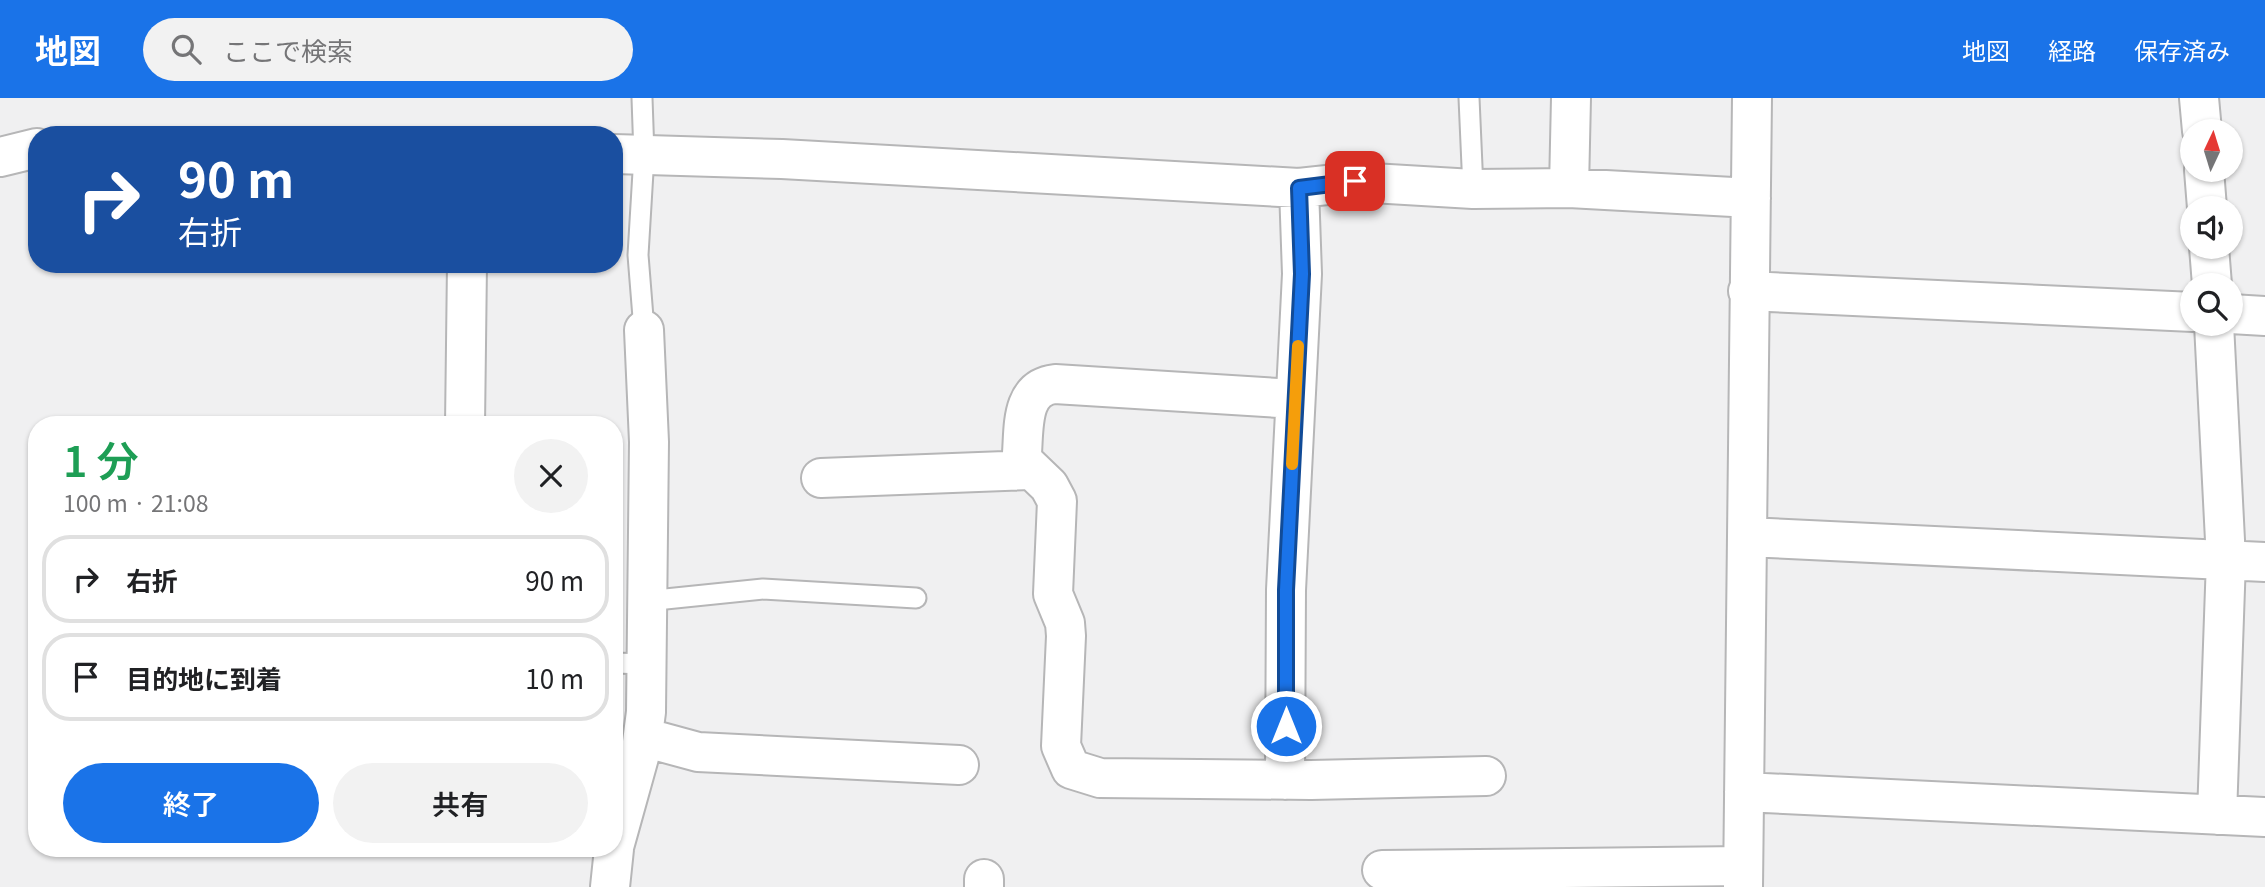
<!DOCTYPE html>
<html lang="ja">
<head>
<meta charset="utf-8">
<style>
	:root { --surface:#fff; --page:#f2f2f2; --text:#202124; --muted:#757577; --line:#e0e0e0; --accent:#1a73e8 }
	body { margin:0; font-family:Georgia,"Noto Sans JP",serif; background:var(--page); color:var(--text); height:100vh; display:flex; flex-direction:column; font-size:26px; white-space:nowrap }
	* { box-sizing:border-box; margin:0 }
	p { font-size:23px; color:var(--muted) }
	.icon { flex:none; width:38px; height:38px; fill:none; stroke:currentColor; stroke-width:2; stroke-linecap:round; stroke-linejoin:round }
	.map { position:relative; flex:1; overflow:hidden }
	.side { position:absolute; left:28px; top:318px; width:595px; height:441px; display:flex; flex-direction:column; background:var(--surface); border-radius:28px; box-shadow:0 2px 5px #0004 }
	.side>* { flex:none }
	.hud { position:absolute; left:28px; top:28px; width:595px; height:147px; border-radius:28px; box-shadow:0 2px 5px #0004; background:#1a4fa0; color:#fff; overflow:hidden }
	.needle { width:46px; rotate:4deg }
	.fabs { position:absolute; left:2180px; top:21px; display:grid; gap:14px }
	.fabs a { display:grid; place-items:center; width:63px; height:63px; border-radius:50%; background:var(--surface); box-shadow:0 2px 5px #0004; font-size:35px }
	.pin { position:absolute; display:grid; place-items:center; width:60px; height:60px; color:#fff; margin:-30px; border-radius:14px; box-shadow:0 4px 10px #0006 }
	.me { position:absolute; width:77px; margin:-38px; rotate:0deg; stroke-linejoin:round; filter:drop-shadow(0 0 5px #0008) }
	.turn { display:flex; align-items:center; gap:24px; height:147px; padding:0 35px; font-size:32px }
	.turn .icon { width:91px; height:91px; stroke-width:2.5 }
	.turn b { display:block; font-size:49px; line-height:60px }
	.round { display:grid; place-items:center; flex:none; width:74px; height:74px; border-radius:37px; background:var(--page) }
	.headline { display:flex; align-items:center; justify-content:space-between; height:119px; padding:0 35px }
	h1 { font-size:42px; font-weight:600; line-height:52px; color:#1e9e55 }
	.action { display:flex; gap:14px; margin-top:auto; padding:14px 35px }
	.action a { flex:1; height:80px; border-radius:42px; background:var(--accent); color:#fff; font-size:28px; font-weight:600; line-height:80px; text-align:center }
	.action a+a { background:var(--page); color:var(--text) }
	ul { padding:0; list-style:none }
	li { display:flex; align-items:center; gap:21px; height:88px; margin:0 14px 10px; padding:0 21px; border:4px solid var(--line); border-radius:28px }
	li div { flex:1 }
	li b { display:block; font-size:26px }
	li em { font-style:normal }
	header { display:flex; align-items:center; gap:42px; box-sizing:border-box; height:98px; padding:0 35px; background:var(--accent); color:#fff }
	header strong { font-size:33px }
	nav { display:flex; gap:38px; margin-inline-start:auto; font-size:24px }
	.search { width:490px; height:63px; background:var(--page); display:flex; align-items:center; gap:18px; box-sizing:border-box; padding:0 24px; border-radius:38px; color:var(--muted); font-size:26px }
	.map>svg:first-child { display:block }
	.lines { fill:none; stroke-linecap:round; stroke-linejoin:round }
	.service-casing { stroke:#b6b6b7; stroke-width:23 }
	.minor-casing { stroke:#b6b6b7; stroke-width:42 }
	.service { stroke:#fff; stroke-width:19 }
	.minor { stroke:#fff; stroke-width:38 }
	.route-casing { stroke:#114b97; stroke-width:18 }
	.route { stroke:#1a73e8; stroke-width:12 }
	.slow { stroke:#f59e0b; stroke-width:12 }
</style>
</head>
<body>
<header>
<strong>地図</strong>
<div class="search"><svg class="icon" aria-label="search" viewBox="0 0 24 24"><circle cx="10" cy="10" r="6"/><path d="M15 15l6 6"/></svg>ここで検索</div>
<nav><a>地図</a><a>経路</a><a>保存済み</a></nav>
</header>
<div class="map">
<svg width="2265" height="789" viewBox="0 0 2265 789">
	<rect width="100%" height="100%" fill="#f0f0f1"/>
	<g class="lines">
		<defs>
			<path id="service" d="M642,0L644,57L638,157L644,232
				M1469,0L1473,91
				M646,503L763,491L916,500
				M614,565L647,566"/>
			<path id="minor" d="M2199,0L2202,33
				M614,56L782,61L1299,90L1355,84L1473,91L1569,90L1751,100
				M0,59L37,50
				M2204,72L2207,110
				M1569,90L1571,0
				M2209,149L2212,187
				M1748,193L2193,214
				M2231,216L2265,218
				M2214,226L2226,462L2217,717
				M1295,301L1055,286C1021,290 1024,327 1022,355L1024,364L1049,388L1057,403L1053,496L1065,525L1066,538L1061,648L1071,671L1100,680L1311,682L1486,678
				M465,327L467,166
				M821,380L1030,372
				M1747,439L2265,464
				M643,639L698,654L959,667
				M1285,682L1286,492L1302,176L1299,90
				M1744,694L2265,719
				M614,749L641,652L646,614L649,344L644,232
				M1382,772L1743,768
				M610,789L614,751
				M984,789V781
				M1743,789L1752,0"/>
		</defs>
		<!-- service casing -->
		<use href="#service" class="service-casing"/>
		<!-- minor casing -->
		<use href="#minor" class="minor-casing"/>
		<!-- service -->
		<use href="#service" class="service"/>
		<!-- minor -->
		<use href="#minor" class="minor"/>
	</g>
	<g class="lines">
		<defs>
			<path id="route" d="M1286,628V492L1302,176L1299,90L1355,83"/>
		</defs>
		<!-- route casing -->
		<use href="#route" class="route-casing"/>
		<!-- route -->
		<use href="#route" class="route"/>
		<!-- slow -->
		<path class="slow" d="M1292,366L1298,248"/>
	</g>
</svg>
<div class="fabs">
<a><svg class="needle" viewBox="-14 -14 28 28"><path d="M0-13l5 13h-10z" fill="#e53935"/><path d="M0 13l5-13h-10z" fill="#757577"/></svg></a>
<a><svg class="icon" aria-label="sound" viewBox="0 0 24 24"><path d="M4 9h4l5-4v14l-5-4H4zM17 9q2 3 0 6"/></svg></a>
<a><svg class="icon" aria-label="search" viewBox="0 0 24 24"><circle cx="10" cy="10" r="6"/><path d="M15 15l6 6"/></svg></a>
</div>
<div class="pin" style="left:1355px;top:83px;background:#d93025"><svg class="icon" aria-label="arrive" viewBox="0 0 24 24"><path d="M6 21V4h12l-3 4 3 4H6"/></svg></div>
<svg class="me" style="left:1286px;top:628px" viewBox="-20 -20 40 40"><circle r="17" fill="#1a73e8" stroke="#fff" stroke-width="3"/><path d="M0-11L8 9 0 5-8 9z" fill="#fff"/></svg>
<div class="hud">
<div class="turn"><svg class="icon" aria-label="right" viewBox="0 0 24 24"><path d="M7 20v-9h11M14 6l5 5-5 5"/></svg><div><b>90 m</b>右折</div></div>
</div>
<section class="side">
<div class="headline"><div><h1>1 分</h1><p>100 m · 21:08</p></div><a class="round"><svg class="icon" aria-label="close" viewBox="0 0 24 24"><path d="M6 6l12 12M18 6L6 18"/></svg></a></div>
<ul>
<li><svg class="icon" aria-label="right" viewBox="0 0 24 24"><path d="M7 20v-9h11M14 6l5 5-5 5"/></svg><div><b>右折</b></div><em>90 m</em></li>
<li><svg class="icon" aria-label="arrive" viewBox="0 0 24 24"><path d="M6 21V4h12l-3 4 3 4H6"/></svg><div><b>目的地に到着</b></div><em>10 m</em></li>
</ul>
<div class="action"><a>終了</a><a>共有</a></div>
</section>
</div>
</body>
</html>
